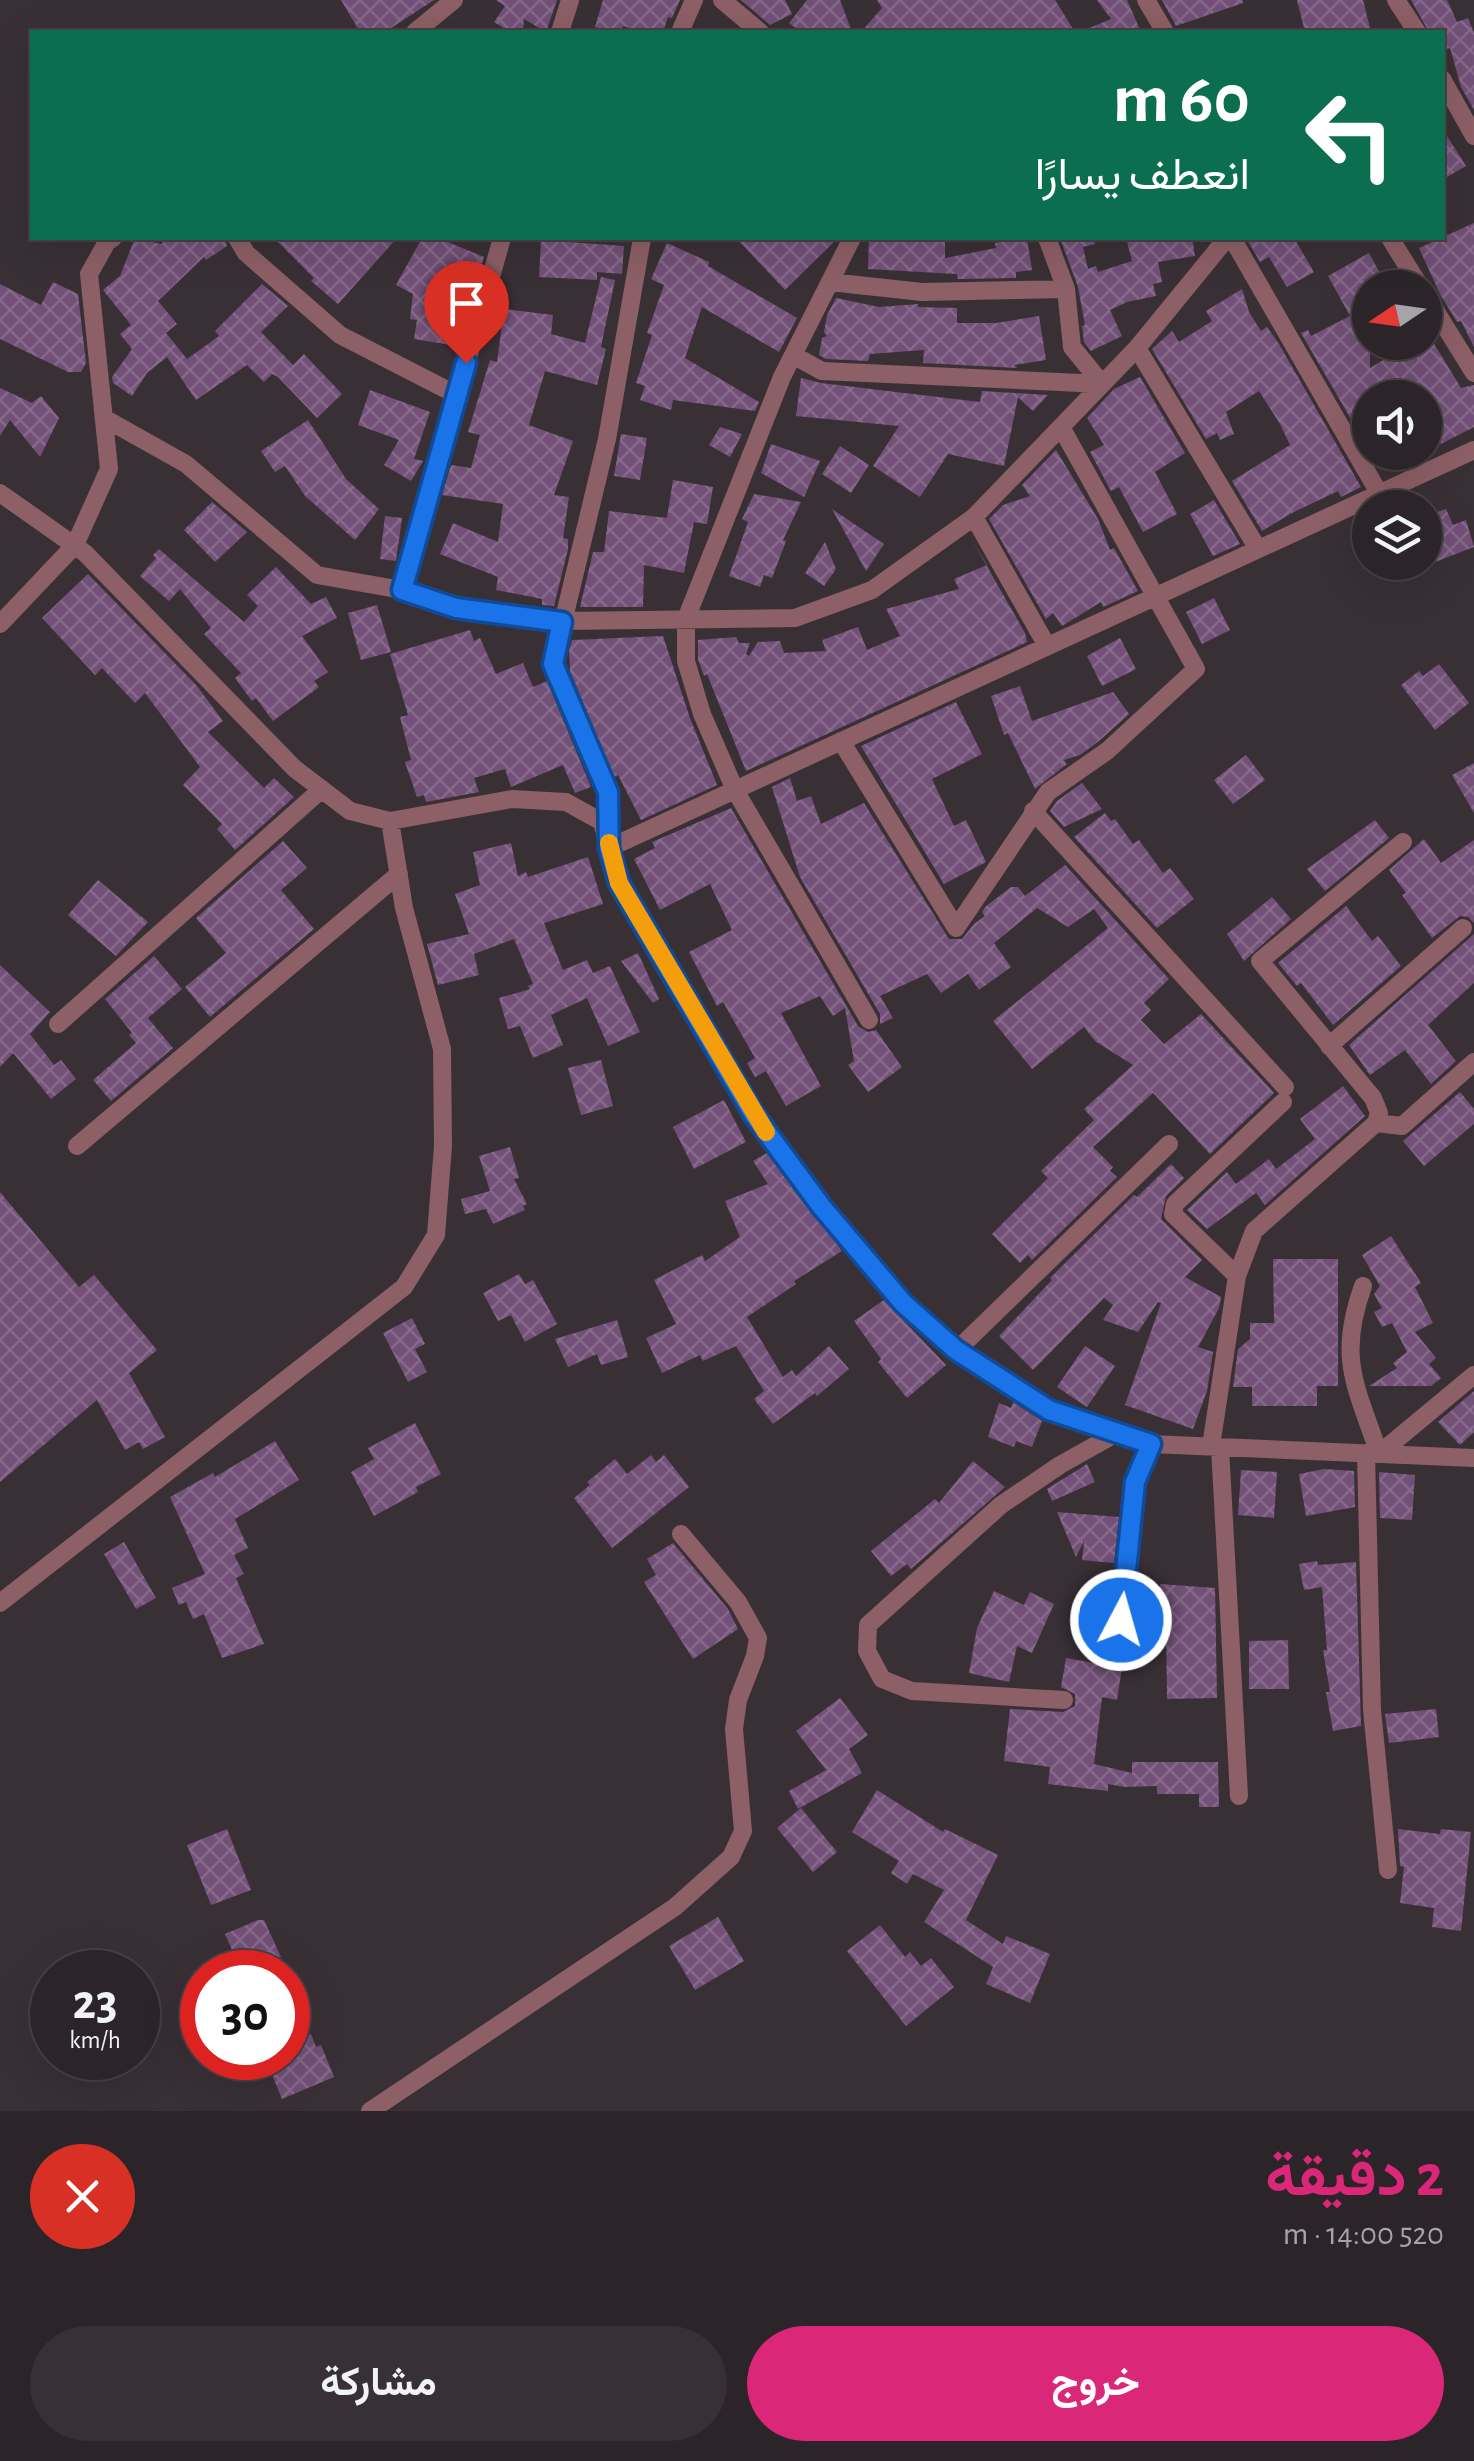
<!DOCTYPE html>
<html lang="ar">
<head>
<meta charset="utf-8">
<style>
	:root { --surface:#2b2428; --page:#373034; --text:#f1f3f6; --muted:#a6a4a8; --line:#474145; --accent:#db2777 }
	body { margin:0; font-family:"Alegreya Sans",Vazirmatn,sans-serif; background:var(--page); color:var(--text); direction:rtl; height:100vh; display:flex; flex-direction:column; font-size:38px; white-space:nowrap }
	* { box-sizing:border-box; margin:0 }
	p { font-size:32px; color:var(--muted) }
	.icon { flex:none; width:55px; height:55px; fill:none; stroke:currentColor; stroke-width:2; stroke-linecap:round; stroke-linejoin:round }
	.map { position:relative; height:2111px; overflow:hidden; direction:ltr }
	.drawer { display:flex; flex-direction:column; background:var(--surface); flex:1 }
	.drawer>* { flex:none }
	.banner { position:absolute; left:30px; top:30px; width:1415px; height:210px; border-radius:0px; box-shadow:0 10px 40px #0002,0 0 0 2px var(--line); direction:rtl; background:#0b6e4f; color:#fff; overflow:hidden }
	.needle { width:65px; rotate:257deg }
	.buttons { position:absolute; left:1352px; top:270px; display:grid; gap:20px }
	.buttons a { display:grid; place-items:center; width:90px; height:90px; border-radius:50%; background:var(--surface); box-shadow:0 10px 40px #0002,0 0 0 2px var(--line); font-size:50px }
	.speed { position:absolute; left:30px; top:1950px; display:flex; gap:20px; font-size:50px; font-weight:700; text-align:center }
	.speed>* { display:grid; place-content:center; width:130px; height:130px; border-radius:50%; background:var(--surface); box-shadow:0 10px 40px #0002,0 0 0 2px var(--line); line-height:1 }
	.speed small { font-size:25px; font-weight:400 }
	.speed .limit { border:15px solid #d22; background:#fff; color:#111 }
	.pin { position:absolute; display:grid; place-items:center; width:85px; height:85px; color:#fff; margin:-102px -42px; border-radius:50% 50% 50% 0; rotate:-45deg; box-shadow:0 0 10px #0007 }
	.pin .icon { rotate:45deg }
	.me { position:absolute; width:110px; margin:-55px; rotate:6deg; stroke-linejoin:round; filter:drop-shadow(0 0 8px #0008) }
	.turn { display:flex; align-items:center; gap:35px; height:210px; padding:0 30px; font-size:45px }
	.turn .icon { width:130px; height:130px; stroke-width:2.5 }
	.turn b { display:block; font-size:70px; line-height:85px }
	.round { display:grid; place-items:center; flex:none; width:105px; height:105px; border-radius:52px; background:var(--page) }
	.head { display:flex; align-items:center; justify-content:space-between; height:170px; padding:0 30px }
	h1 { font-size:60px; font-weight:700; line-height:75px; color:var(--accent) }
	.cta { display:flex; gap:20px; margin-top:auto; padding:20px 30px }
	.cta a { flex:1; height:115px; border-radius:60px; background:var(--accent); color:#fff; font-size:40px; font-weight:700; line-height:115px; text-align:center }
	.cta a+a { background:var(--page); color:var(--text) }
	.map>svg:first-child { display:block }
	.building { fill:url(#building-cross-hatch) }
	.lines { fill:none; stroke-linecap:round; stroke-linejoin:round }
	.street { stroke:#8d5f66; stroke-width:18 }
	.route-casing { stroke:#114b97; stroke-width:25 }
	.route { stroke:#1a73e8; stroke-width:18 }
	.slow { stroke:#f59e0b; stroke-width:18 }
</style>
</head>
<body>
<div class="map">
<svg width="1474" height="2111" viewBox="0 0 1474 2111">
	<defs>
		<pattern id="building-cross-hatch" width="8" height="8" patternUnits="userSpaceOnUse" patternTransform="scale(2.5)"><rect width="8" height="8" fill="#725077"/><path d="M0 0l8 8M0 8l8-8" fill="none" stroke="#86688a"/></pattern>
	</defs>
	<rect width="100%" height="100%" fill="#393035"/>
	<!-- building -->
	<path class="building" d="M341,0H434L385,32H360Z
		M496,0H557L546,32L524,19L523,32H510L494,22L505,6Z
		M603,0H680L672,18L668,17L663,32H644L623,26L621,32H613L595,27Z
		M741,0H785L792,14L770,25Z
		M807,0H840L852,32H801L789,23Z
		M877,0H1055L1075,32H861L882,8Z
		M1097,0H1127L1141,32H1080L1111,19Z
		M1162,0H1242L1243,3L1176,26Z
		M1297,0H1363L1371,32H1305Z
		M1411,0H1447L1457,22L1468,18L1474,33V110L1461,87L1450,48L1442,50V32H1429Z
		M1442,128L1466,166L1442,180Z
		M1474,223V347L1461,321L1457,322L1440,294L1419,248Z
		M135,238L161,244L168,238H225L227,246L206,260L204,257L158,301L177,324L166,333L187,359L219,336L215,331L262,284L288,306L261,332L293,365L304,354L342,394L317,418L278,377L272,374L264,382L247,365L196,400L167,357L147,373L132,396L113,383L112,377L132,349L120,334L131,325L103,290L120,276Z
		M274,238H397L338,304L311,281L314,278Z
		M422,238H438L484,257L466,320L455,318L451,345L414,339L417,320L410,319L413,294L396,285Z
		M736,238H838L785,290Z
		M869,238H945V258L996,248L995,243L1027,239L1032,270L1016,272V278L958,279L957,274L868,269Z
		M1060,238H1094L1095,244L1083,247L1088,269L1096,266L1098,272L1132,261L1126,238H1192L1195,256L1158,262L1162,282L1153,284L1156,296L1127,302L1110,310L1122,336L1091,351L1084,342L1082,326L1085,325L1078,287Z
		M1246,238H1294L1314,272L1287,287L1269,257L1260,262Z
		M541,240L624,246L622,274L597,272V280L539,277Z
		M667,243L709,262L708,266L797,318L779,352L702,307L685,358L759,402L755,411L673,400L671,410L640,400L645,386L636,383L652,335L647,333L664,285L651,279Z
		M1369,253L1388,288H1370V368L1413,342H1433L1461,388L1474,385V427L1425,452V398H1370V452L1301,333L1308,330L1311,336L1350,316L1328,276Z
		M601,277L615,280L601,347L606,349L597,385L545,371L529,425L573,441L554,495L569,497L563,538L568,539V549L554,606L542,605V599L496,590L498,577L440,554L453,523L498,542L503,504L442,495L451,465L471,468L480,435L468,432L490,360L497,362L504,309L553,315L551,334L585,343Z
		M53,282L78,294L86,363L81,372H68L0,339V284L41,305Z
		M1242,289L1249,312L1261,331L1267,327L1279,344L1361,487L1341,497L1338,491L1290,514L1262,531L1232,481L1290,445L1280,424L1259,391L1226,412L1234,434L1220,440L1217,433L1206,439L1152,349L1172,331L1179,342L1212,321L1206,311Z
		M836,298L879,307L918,304V307L957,308V323H996L1039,316L1046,360L1014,365L1017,368L923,363L924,350L870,354L868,361L826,359L819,355L822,338L827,336L824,332L827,315Z
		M1140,377L1185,453L1155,472L1177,514L1143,532L1119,487L1111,491L1090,452L1104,445L1087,418L1114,389Z
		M801,378L821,383L980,402L982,391L1048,395L1033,411L1018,397L1004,466L948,454L920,497L873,466L899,426L796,416Z
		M0,388L32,403L41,396L59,418L40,457L10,420L0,436Z
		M370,390L430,412L414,459L423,461L411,481L384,465L399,440L358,425Z
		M308,420L346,479L379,509L355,540L305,496L285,466L275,472L261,451Z
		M720,427L742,434L730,457L709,445Z
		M621,434L647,438L640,480L614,476Z
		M771,444L820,461L804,497L761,473Z
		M840,446L869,465L851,493L822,474Z
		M1056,450L1098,519L1110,550L1114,548L1138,591L1103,607L1101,602L1062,626L1053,613L1046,619L989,519L1003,505L1030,496L1022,485Z
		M673,480L713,487L707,524L694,522L684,573L644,565L643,607H580L593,552H604L609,511L667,518Z
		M754,494L801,502L783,540L786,541L772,578L764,575L760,587L729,576L748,522L742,519Z
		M1214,500L1240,544L1213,556L1190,514Z
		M212,502L247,532L215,562L184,530Z
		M832,509L884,544L866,571Z
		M1446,509L1453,525L1466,520L1474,547L1425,566V516Z
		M385,516L402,518L396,561L380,559Z
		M972,540L1025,633L1027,642L746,771L707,674L704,676L698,659V640L736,637L739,643H750L746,654L749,656L758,642L780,641L784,653L826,651L822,640L858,627L867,650L900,636L886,609L959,589L954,579L987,565Z
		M825,542L836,569L824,586L805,573Z
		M159,549L244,622L258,606L247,595L276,567L311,604L326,597L337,618L302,636L328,672L314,681L319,687L273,721L256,698L252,701L235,678L241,673L204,634L211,628L180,589L169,601L140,576L156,558L153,555Z
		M88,574L197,686L223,721L208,732L264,788L274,778L294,797L235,850L217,829L222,824L183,785L200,767L145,693L135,703L102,668L95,675L42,618Z
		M1214,598L1230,630L1202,644L1186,612Z
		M377,605L391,652L361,660L348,613Z
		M470,630L474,641L480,638L496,674L523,663L533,687L547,681L591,787L575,793L563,765L511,787L505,769L474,778L479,792L426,802L424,795L417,797L405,762L411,760L400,717L408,715L390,654Z
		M663,636L690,718L717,785L641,820L618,775L614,777L570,671L569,651L572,640Z
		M1120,638L1136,669L1102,686L1087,656Z
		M1439,664L1469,703L1435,730L1401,685L1419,671L1423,676Z
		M1020,686L1032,721L1113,692L1129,714L1099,741L1080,755L1064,760L1067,764L1035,789L1008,733L1004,735L991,696Z
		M956,702L982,754L932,779L954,826L966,820L986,862L944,884L861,746Z
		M1246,755L1265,780L1233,804L1214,780Z
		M1474,763V813L1452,775Z
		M790,778L797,801L811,796L821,824L864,803L949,939H962L974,924L985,916L982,912L985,907L1011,887H1018L1025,896L1065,865L1169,979L1144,1003L1151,1010L1141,1020L1164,1044L1201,1014L1274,1093L1210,1154L1153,1093L1093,1147L1113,1167L1110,1171L1117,1177L1032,1260L1028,1255L1020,1263L992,1234L1048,1178L1041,1171L1094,1120L1084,1109L1133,1065L1095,1041L1084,1027L1032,1069L993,1021L1108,928L1094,909L1068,927L1037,908L994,943L1011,967L979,990L968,974L941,993L927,974L880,996L893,1018L880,1024V1014L800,877L772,787Z
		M1082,783L1102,809L1064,827L1050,811L1057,801Z
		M731,808L858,1026L868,1032L876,1030L902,1067L868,1092L848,1065L854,1061L845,1008L833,1016L820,996L781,1013L821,1086L786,1106L766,1071L755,1077L747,1063L755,1058L723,1002L717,1006L689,952L732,930L710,884L660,910L634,859L655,848L652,842Z
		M1105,813L1111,821L1115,819L1133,844L1139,840L1163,873L1170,868L1194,899L1157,928L1074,837Z
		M1375,820L1389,838L1325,891L1307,869Z
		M1424,839L1441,863L1474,840V923L1468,917L1460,916L1432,938L1402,895L1406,893L1389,870Z
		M283,841L307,868L281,890L314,929L210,1017L185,987L226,953L196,918Z
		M511,843L518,876L526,872L528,877L588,857L603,904L544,923L563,970L587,960L593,973L610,966L640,1032L608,1046L587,998L551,1015L563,1045L533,1058L520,1026L508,1029L499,998L530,989L528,986L533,984L514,939L474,954L479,975L438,985L427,944L469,934L455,894L480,885L473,852Z
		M98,880L148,922L116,956L68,915Z
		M1272,897L1291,919L1244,961L1227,934Z
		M1346,906L1372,941L1378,936L1401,966L1333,1025L1301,983L1297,986L1278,963Z
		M1474,934V983L1428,1025L1456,1061L1431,1084L1405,1050L1370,1075L1349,1045Z
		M638,953L659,999L653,1003L621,961Z
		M154,956L182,989L148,1018L173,1048L111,1101L93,1080L136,1043L129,1035L132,1033L105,999Z
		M0,965L50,1012L30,1034L54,1065L61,1060L76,1079L51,1099L13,1053L0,1067Z
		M601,1060L613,1106L581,1115L568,1068Z
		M1343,1086L1365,1116L1265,1205L1256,1193L1207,1229L1187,1210L1227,1172L1236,1184L1269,1159L1276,1169L1315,1139L1300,1119Z
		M1460,1092L1474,1109V1124L1424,1166L1403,1141Z
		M724,1100L746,1142L694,1169L673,1127Z
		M510,1147L519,1178L514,1179L527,1204L523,1206L525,1210L493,1224L486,1209L465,1214L461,1199L490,1191L479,1156Z
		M767,1153L842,1251L794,1281L796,1284L747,1317L783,1377L792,1370L796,1376L829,1346L849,1369L817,1396L815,1393L773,1424L754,1399L764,1391L736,1346L703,1361L700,1355L662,1373L646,1338L676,1324L654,1280L702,1255L705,1261L740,1237L725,1201L768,1184L753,1161Z
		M1171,1164L1184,1178L1166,1196L1161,1219L1202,1260L1185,1277L1221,1297L1219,1308L1198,1347L1213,1352L1207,1391L1193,1429L1125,1405L1161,1303L1158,1302L1138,1332L1103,1320L1113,1305L1104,1298L1033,1370L999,1336L1052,1280L1050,1278L1134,1195L1137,1197Z
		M0,1192L79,1287L94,1275L157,1350L129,1373L165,1437L143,1449L139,1442L125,1450L97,1400L0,1482Z
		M1391,1236L1421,1283L1415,1287L1433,1323L1415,1332L1436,1358L1429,1364L1441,1378L1431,1386H1369L1397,1368L1393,1363L1407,1352L1392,1323L1382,1327L1374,1312L1382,1308L1374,1294L1380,1286L1362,1255Z
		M1273,1259H1338V1386H1317V1406H1252V1387H1233L1238,1349L1250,1339V1323H1274Z
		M519,1274L525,1284L533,1280L557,1324L525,1342L511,1315L498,1321L483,1293Z
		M884,1300L946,1365L907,1398L878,1362L881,1359L854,1321Z
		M412,1318L425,1344L415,1349L427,1372L408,1382L383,1333Z
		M617,1320L628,1357L601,1365L597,1354L568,1367L555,1339Z
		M1085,1346L1115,1366L1087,1407L1057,1387Z
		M1474,1391V1432L1460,1445L1438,1422Z
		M1013,1402L1042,1421L1032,1447L1016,1441L1014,1447L988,1437L999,1403L1011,1408Z
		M415,1423L441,1474L416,1487L418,1492L374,1516L351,1472L374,1459L368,1448Z
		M275,1441L299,1480L235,1519L248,1548L234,1555L244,1574L236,1578L264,1644L222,1658L204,1614L193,1619L186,1602L179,1605L172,1588L205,1574L170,1497L213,1473L215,1477Z
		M651,1455L656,1462L664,1455L689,1487L612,1548L574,1498L590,1485L587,1482L615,1459L627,1474Z
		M973,1461L1005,1487L911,1569L907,1564L891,1576L871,1551L935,1499L939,1503Z
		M1087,1464L1095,1482L1052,1501L1047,1489Z
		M1324,1469L1354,1471L1355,1507L1306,1516L1299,1474Z
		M1241,1470L1277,1472L1274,1518L1238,1515Z
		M1379,1472L1415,1475L1412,1520L1380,1518Z
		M1057,1512L1119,1517L1114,1563L1082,1560L1084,1541L1076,1557Z
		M124,1542L156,1598L136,1609L104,1554Z
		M673,1543L728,1609L738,1629L693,1659L644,1582L656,1575L647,1559Z
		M1317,1561L1318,1565L1356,1562L1361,1726L1333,1731L1326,1692H1330L1323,1650H1327L1322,1587L1304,1590L1299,1564Z
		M1160,1584L1215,1588L1217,1698L1167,1699L1166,1623H1157Z
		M994,1591L1024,1605L1030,1592L1054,1604L1032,1653L1017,1646L1009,1682L969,1673L977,1628Z
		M1288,1640L1289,1689H1249V1641Z
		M1066,1658L1122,1668L1117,1700L1102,1697L1094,1764L1132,1773V1762H1218L1219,1807H1199V1794H1157V1786L1124,1787L1108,1784V1791L1048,1784L1050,1767L1004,1761L1010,1709L1063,1712L1075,1706V1694L1061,1687Z
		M840,1698L868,1735L849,1749L862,1773L798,1809L789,1791L826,1770L796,1731Z
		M1436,1709L1439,1737L1389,1743L1385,1714Z
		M877,1790L943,1832L945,1829L998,1855L966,1920L1003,1944L1006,1936L1050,1954L1030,2003L986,1984L993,1967L924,1922L944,1890L913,1874L907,1884L891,1873L899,1861L852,1832Z
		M801,1808L837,1852L813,1872L777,1828Z
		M227,1829L251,1890L211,1905L187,1845Z
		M1398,1829L1440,1834L1441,1829L1471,1832L1461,1931L1432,1927L1434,1908L1400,1903L1404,1867L1400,1866Z
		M718,1917L744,1961L695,1990L669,1946Z
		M258,1920H264L281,1957L266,1964L270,1972H200L235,1957L225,1934Z
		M880,1925L905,1957L910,1952L921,1966L931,1958L954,1987L906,2026L847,1951Z
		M302,2025L306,2036L311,2034L316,2047L321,2045L334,2077L282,2099L265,2058H288V2030Z"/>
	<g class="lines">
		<!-- street -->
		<path class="street" d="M722,0L760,32
			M1146,0L1165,32
			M1396,0L1417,32
			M415,32L454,0
			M560,32L570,0
			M680,32L694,0
			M1442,79L1474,136
			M237,238L246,253L340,335L457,395
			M642,238L607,439L553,664L607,792L609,848L1474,450
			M852,238L782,377L686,619V661L702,714L735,790L869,1020
			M1047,238L1066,289L1072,347L1102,384
			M1232,238L1379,493
			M1390,238L1421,288
			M830,282L922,292L1066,289
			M1425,294L1474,373
			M1137,348L1258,549
			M793,355L822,371L1102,384
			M104,418L186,464L317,575L402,590L456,608L562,621L795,618L872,590L974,517L1137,348L1227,238
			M0,493L85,553L294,768L350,811L390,821L512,799L566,802L602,822L619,883L754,1115L821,1206L903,1303L956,1351L1049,1410L1151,1444L1474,1458
			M974,517L1047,646
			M402,590L502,238
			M0,624L75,545L109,469L89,274L107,242L113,238
			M841,741L956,928L1048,792L1107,751L1196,669L1061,427
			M1033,811L1285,1087
			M58,1024L322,789
			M1329,1046L1463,928
			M1376,1123L1402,1126L1474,1062
			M77,1146L399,874
			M1237,1276L1173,1214L1175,1204L1283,1102
			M1363,1286C1337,1359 1356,1385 1379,1454L1474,1375
			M956,1351L1169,1144
			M1211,1446L1237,1276L1254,1231L1376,1123L1379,1113L1373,1098L1260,961L1403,842
			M1220,1447L1239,1796
			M1366,1453L1372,1710L1388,1870
			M0,1603L404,1287L436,1235L443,1146L442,1049L404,908L390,821
			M1117,1654L1135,1482L1151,1444
			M1064,1700L912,1691L882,1679L867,1651L868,1625L1001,1505L1060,1465L1117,1433
			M370,2111L675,1907L731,1857L743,1831L734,1729L738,1700L755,1656L758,1638L738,1602L681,1534"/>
	</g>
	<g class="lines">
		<defs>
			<path id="route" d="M466,363L402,590L456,608L562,622L553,664L608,792L609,848L619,883L754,1115L821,1206L903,1303L956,1350L1049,1410L1151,1444L1135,1482L1121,1620"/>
		</defs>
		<!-- route casing -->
		<use href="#route" class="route-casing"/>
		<!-- route -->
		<use href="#route" class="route"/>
		<!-- slow -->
		<path class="slow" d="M609,843L619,883L766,1132"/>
	</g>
</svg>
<div class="buttons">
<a><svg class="needle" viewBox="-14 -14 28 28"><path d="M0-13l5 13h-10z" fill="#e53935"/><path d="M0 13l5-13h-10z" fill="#a6a4a8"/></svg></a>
<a><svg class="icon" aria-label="sound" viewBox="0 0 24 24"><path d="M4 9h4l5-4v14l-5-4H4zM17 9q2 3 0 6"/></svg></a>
<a><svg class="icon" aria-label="layers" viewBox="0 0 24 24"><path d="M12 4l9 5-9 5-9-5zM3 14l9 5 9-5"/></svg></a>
</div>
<div class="speed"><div>23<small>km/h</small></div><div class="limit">30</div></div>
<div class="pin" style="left:466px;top:363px;background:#d93025"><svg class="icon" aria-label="arrive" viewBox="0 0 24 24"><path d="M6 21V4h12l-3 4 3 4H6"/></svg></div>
<svg class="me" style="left:1121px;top:1620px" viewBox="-20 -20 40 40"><circle r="17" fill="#1a73e8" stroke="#fff" stroke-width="3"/><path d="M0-11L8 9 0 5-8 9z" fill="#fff"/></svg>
<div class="banner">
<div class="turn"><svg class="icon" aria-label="left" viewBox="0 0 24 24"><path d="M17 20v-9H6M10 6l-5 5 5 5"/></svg><div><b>60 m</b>انعطف يسارًا</div></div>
</div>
</div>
<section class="drawer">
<div class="head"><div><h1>2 دقيقة</h1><p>520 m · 14:00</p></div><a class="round" style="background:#d93025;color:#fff"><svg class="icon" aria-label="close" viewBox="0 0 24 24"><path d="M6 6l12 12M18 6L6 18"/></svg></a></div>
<div class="cta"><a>خروج</a><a>مشاركة</a></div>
</section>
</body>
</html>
